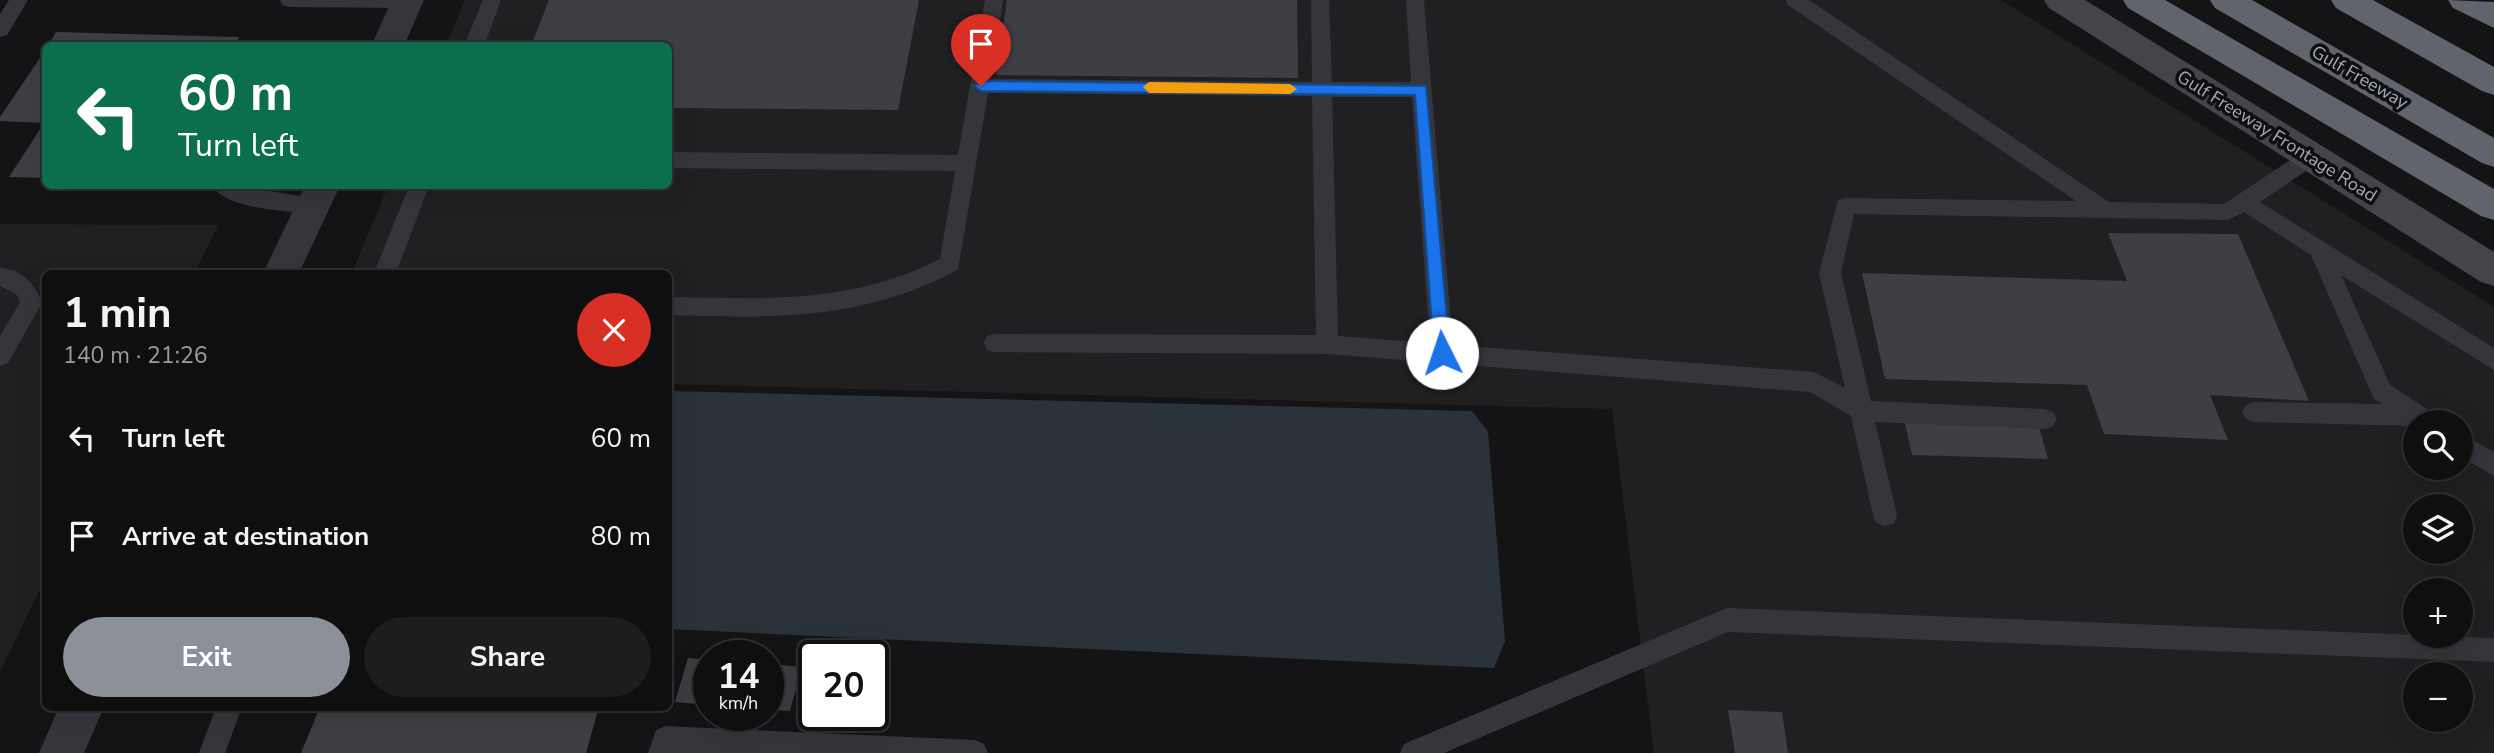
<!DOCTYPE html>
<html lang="en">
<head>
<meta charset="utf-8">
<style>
	:root { --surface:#0f0f10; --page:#1d1d1e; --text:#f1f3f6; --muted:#9b9c9f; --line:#2f2f30; --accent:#8c9099 }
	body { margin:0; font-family:"Nunito Sans",sans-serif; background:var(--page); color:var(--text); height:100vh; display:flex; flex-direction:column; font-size:26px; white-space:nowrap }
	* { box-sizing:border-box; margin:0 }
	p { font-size:23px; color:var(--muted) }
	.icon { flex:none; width:38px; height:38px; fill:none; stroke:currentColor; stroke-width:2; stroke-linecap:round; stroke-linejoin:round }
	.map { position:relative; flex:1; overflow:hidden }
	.drawer { position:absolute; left:42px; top:270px; width:630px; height:441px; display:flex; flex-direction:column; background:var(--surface); border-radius:10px; box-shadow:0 7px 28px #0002,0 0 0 2px var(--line) }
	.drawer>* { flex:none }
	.guide { position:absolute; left:42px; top:42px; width:630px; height:147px; border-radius:10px; box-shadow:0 7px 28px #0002,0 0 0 2px var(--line); background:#0b6e4f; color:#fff; overflow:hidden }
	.buttons { position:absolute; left:2403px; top:410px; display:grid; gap:14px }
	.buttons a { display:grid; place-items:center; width:70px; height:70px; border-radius:50%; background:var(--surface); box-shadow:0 7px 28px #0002,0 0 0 2px var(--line); font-size:35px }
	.speed { position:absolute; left:693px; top:640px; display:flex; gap:14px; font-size:35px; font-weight:700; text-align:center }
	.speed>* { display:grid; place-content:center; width:91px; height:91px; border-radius:50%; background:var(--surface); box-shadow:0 7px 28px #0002,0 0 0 2px var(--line); line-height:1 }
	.speed small { font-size:18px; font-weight:400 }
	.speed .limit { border:4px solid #111; border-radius:10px; background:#fff; color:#111 }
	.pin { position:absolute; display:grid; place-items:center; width:60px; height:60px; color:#fff; margin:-72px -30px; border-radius:50% 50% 50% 0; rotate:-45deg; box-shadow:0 0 7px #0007 }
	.pin .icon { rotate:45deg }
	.me { position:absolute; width:77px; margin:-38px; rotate:356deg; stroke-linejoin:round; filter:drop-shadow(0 0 5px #0008) }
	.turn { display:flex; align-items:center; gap:24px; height:147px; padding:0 21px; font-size:32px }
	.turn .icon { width:91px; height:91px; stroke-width:2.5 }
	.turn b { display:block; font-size:49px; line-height:60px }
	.round { display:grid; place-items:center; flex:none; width:74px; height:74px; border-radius:37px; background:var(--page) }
	.head { display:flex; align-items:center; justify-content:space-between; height:119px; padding:0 21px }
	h1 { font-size:42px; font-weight:700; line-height:52px }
	.primary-button { display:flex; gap:14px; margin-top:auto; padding:14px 21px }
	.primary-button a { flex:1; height:80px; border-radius:42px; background:var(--accent); color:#fff; font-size:28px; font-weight:700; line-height:80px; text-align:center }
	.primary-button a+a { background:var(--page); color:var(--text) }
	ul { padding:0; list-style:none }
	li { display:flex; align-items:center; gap:21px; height:98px; padding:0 21px }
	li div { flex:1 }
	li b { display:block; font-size:26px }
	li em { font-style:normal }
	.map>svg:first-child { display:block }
	.built { fill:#202023; fill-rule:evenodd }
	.water { fill:#2a3339 }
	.building { fill:#3e3f43 }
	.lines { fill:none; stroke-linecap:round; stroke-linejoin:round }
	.service { fill:#35363b; fill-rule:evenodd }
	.tertiary { fill:#35363b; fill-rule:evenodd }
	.secondary { fill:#43454b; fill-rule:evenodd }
	.motorway { fill:#61646c; fill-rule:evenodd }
	.route { fill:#1a73e8; stroke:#114b97; stroke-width:2 }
	.slow { fill:#f59e0b }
	.labels { text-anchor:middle; stroke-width:7; stroke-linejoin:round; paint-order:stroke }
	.street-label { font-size:18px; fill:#a5abb6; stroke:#0f0f11 }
</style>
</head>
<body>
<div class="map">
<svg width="2494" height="753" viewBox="0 0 2494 753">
	<rect width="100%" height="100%" fill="#141416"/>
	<!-- built -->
	<path class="built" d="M465,0H2001L2494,307V753H1654L1612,409L669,384L668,273H352L388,186H668V46L446,45ZM2415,422H2460V467H2415ZM2415,506H2460V551H2415ZM2415,590H2460V635H2415ZM2415,674H2460V719H2415Z
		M0,224L218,225L195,273H46L45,579L0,672Z"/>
	<!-- water -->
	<path class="water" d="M669,391L1472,411L1488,432L1505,641L1494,668L669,629Z"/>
	<!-- building -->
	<path class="building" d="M549,0H919L898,110L668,108V46H531Z
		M1007,0H1297L1298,78L996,75Z
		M56,32L239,37L235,46H48Z
		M46,49V178L9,177L44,123L0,121V117Z
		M2108,233L2238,234L2309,401L2210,395L2228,440L2104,434L2087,385L1885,379L1862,273L2127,281Z
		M1904,419L2038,423L2048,459L1912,455Z
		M688,658L709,660V705L675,702Z
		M768,664L802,667L790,711L768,710Z
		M320,707H599L586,753H301Z
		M1728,710L1782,712L1788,753H1735Z"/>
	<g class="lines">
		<!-- service -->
		<path class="service" d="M9,0H28L7,35L0,37V14Z
			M280,0H416V1L414,6L407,8L289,7L282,5Z
			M483,0H501L484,46H464Z
			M985,0H1003L991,79L1312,82L1311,0H1329L1332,82H1411L1406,0H1424L1453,345L1814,372L1845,388L1819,273L1838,200L1845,198L2076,201L1788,5L1786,0H1809L2109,202L2224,204L2304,151L2311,149L2318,151L2321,157L2318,163L2260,202L2494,348V370L2341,275L2390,385L2436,415L2439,422H2415V426L2254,422L2246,419L2242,412L2246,405L2254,402L2382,404L2374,399L2371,392L2311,255L2244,212L2228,220L1854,214L1841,273L1871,401L2045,409L2053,412L2057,419L2053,426L2045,429L1875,422L1897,515L1894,523L1885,526L1876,523L1873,515L1851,416L1810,392L1327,354L995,352L987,350L984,343L987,336L995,334L1316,335L1312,96L988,93L958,270C859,321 776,318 668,315V297C765,299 852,304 940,259L955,171L668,168V152L958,155ZM1332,97H1412L1430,343L1338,336Z
			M213,186H238L312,198L319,200L323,206L319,212L312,214C288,211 224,209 213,186Z
			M409,186H429L396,273H374Z
			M0,268C22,269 35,284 42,303L8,363L0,366V336L20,302L17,295L0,286Z
			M2460,433L2494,452V476L2460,456Z
			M1727,608L2494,638V662L1728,632L1444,753H1400L1404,744Z
			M216,707H242L225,753H199Z
			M665,726L975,740L984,744L988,753H648L656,730Z"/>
		<!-- tertiary -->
		<path class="tertiary" d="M392,0H424L404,46H371Z
			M305,186H340L299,273H263Z
			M59,707H104L84,753H39Z"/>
		<!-- secondary -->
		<path class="secondary" d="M2044,0H2085L2494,252V286L2481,282L2049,8Z"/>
		<!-- motorway -->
		<path class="motorway" d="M2123,0H2165L2494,189V220L2481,216L2128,8Z
			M2210,0H2252L2494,138V167L2482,163L2215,8Z
			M2331,0H2373L2494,67V95L2482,91L2336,8Z
			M2448,0L2494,2V28L2453,8Z"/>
	</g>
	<!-- route -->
	<path class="route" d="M981,81L1426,86L1450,353L1447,357H1436L1434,353L1415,95L981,91L974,86Z"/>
	<!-- slow -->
	<path class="slow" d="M1149,82L1290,84L1297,89L1290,94L1149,93L1143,87Z"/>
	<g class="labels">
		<!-- street labels -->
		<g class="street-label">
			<text transform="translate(2360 77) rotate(30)" y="6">Gulf Freeway</text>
			<text transform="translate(2277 136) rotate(32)" y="6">Gulf Freeway Frontage Road</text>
		</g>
	</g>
</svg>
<div class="buttons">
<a><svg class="icon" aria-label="search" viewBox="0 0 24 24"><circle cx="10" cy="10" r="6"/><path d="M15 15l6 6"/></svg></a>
<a><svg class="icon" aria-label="layers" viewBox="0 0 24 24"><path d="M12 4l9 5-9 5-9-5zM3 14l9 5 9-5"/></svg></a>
<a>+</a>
<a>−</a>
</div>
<div class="speed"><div>14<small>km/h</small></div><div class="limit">20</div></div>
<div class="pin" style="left:981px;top:86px;background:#d93025"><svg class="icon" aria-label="arrive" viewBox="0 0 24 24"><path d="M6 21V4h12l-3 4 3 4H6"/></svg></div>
<svg class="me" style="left:1442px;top:353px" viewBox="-20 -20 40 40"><circle r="19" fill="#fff"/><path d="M0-13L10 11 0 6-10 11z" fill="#1a73e8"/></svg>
<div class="guide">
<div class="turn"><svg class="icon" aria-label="left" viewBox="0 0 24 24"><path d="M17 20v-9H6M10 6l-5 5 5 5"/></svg><div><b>60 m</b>Turn left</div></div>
</div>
<section class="drawer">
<div class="head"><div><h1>1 min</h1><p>140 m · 21:26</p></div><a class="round" style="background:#d93025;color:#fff"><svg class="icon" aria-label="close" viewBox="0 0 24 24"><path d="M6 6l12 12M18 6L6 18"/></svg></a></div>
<ul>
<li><svg class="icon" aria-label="left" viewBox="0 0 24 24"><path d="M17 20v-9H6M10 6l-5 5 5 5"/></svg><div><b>Turn left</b></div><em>60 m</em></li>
<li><svg class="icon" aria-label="arrive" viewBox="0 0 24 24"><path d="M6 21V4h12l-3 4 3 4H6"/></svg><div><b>Arrive at destination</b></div><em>80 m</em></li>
</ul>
<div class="primary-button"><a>Exit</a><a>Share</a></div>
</section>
</div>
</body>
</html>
